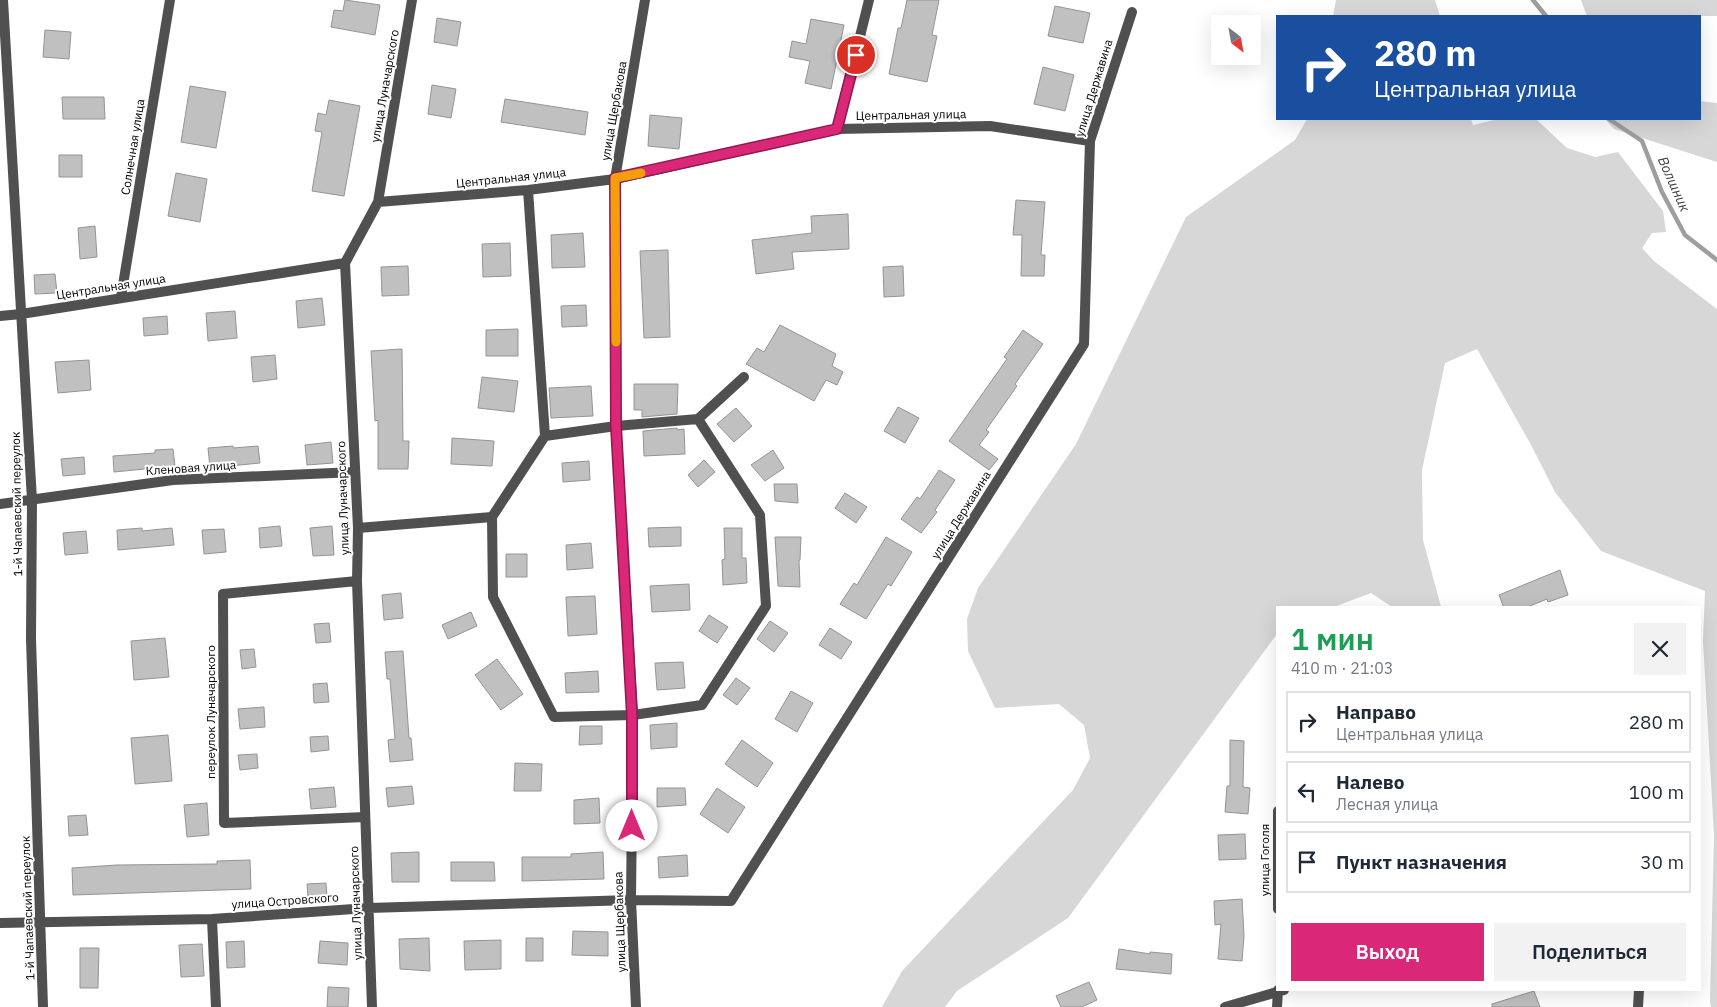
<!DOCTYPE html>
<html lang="ru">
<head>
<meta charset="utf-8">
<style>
	:root { --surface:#fff; --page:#f2f2f3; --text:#1f2937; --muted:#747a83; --line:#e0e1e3; --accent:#db2777 }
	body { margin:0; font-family:"IBM Plex Sans",sans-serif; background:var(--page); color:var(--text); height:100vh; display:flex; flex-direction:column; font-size:19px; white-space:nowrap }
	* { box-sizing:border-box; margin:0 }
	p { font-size:16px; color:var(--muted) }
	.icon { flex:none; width:28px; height:28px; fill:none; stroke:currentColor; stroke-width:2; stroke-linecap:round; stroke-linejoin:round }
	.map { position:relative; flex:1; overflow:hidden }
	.details { position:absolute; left:1276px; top:606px; width:425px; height:385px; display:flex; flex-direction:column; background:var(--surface); border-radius:0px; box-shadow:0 5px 20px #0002 }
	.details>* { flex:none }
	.banner { position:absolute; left:1276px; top:15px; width:425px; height:105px; border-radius:0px; box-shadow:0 5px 20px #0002; background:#1a4fa0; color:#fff; overflow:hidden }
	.needle { width:32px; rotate:149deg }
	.tools { position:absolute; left:1211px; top:15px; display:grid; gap:10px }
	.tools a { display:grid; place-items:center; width:50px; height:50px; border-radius:0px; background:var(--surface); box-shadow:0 5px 20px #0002; font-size:25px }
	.pin { position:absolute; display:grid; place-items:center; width:42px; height:42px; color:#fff; margin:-21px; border:2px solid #fff; border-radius:50%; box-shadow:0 1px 5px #0007 }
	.me { position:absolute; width:55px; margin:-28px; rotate:0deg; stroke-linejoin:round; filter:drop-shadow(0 0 4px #0008) }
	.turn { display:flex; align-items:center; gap:18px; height:105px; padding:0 15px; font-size:22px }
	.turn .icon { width:65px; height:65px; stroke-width:2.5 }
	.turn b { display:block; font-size:35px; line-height:42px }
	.round { display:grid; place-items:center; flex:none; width:52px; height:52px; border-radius:0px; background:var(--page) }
	.headline { display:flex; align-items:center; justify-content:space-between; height:85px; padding:0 15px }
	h1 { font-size:30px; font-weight:600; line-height:38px; color:#1e9e55 }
	.primary-button { display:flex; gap:10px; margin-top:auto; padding:10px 15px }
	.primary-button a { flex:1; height:58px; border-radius:0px; background:var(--accent); color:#fff; font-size:20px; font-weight:600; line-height:58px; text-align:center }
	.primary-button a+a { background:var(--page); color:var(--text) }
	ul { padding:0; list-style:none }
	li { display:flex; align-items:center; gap:15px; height:62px; margin:0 10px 8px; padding:0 5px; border:2px solid var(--line); border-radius:0px }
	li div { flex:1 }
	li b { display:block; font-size:19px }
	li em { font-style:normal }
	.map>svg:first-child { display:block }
	.green { fill:#d7d7d7 }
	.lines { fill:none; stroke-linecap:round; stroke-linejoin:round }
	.stream { stroke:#9e9e9e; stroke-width:4.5 }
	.building { fill:#c0c0c0; stroke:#949494 }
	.minor { stroke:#505050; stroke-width:10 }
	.route-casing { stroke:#8e194d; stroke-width:12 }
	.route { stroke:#db2777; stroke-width:9 }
	.slow { stroke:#f59e0b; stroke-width:9 }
	.labels { text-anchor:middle; stroke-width:4; stroke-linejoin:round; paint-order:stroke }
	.street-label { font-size:12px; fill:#000; stroke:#fff }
	.water-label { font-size:14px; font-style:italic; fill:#3f3f3f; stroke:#fff }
</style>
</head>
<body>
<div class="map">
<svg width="1717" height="1007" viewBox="0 0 1717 1007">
	<rect width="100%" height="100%" fill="#fff"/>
	<!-- green -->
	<path class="green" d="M1336,0H1435L1440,16H1333Z
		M1581,0H1717V16H1587Z
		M1700,101L1717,103V162L1614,129L1605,119H1700Z
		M1307,119H1471L1473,125L1498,119H1536L1567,148L1595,157L1618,152L1663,211L1666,232L1652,233L1642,248L1654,261L1717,309V1007H1711L1710,1001L1714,835L1703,641L1705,591L1601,551L1555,492L1530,443L1477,349L1445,363L1422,470L1423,540L1441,607H1392L1371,593L1334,607L1278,608L1277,634L1068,918L957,991L945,1007H882L902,971L1073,790L1090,758L1084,725L1059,704L995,708L968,651L967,619L978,588L1076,444L1186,217L1295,140Z"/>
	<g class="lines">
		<!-- stream -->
		<path class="stream" d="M1533,0L1546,16
			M1609,119L1642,141L1662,192L1685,235L1717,260"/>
	</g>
	<!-- building -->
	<path class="building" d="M345,0L380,5L375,35L331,27L334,10L343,11Z
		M907,0H939L932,35L937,36L927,82L889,74L898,28H901Z
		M1055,6L1090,13L1083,43L1048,36Z
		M437,18L461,22L457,46L434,42Z
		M811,19L844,25L831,89L805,83L810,61L789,57L792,41L806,44Z
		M45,30L71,32L69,59L43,57Z
		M1043,67L1074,75L1065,111L1034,104Z
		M432,85L456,89L451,118L428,114Z
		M190,86L226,92L216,148L181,142Z
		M62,97H104L105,119H63Z
		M505,99L588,112L585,135L501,122Z
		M329,100L360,106L344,196L312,191L322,132L315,131L318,113L326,115Z
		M650,115L682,118L679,149L648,146Z
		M59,155H82V177H59Z
		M176,173L207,179L200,222L168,216Z
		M1016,200L1045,202L1041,255H1045L1044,276H1021L1022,235H1013Z
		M848,214L849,249L792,252L794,269L756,274L752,240L812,233L811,216Z
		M95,226L97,257L80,259L78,228Z
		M583,233L585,267L552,268L551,235Z
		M510,243L511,276L483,277L482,244Z
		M668,250L670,337L644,338L640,251Z
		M408,266L409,295L382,296L381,267Z
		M903,266L904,296L884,297L883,267Z
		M55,274L57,293L35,294L34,275Z
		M322,298L325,325L298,328L296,301Z
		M586,305L587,326L562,327L561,306Z
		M235,311L237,338L208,341L206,313Z
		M167,316L168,334L144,336L143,318Z
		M780,325L836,354L832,366L843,372L837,385L826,380L814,401L746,364L757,348L764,352Z
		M518,329V356H486V330Z
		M1023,330L1043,344L1015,384L1017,386L986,430L989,432L979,445L998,459L989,470L949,441L1007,359L1004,357Z
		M402,349L403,441H409L408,469H378V420L375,421L371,351Z
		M275,355L277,379L253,382L251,357Z
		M89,360L91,390L58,393L55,362Z
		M482,377L518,381L514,412L478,408Z
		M634,384H678L677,414L642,417V410H634Z
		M591,386L593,416L551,418L549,388Z
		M898,407L919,418L905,443L884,431Z
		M736,408L752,426L734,442L717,424Z
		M677,428V430L684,429L685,454L644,456L643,431Z
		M452,438L494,441L492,466L451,464Z
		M331,442L333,463L307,465L305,445Z
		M233,446V448L258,446L260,463L210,468L208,448Z
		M173,449L175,466L114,472L113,456L155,453V450Z
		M773,450L784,468L765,481L751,465Z
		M84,457L85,474L63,476L61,459Z
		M704,460L715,472L698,487L688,475Z
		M589,461L590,480L563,482L562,463Z
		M939,470L955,480L935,510L937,512L921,533L901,519L917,497L920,499Z
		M774,484H797L798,503L775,501Z
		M845,493L867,507L856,523L835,508Z
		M280,526L282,546L260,548L259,528Z
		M332,526L334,555L313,556L310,528Z
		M681,527V546L649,547L648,528Z
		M142,528V531L172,528L174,545L118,550L117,530Z
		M724,528H742V558H746L747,583L723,585L722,560L725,559Z
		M224,529L226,552L204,554L202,530Z
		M86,531L88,553L65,555L63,533Z
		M775,537H801L800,560H799L800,587L778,586Z
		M886,537L912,552L891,586L888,584L866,619L840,604L854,583L857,585Z
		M591,543L593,568L567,570L566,545Z
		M506,554H527V577H506Z
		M1560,570L1568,595L1548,602L1547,599L1525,608H1504L1499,595Z
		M689,584L690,610L652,612L650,586Z
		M401,593L403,618L384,620L382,595Z
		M595,596L597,634L568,636L566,597Z
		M471,612L477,626L448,639L442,625Z
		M709,615L728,627L717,643L699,631Z
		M770,621L788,633L774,652L757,639Z
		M329,623L331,642L316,643L314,624Z
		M830,628L852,642L841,659L819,645Z
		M165,638L169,677L134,680L131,641Z
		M254,649L256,667L242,669L240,650Z
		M403,651L409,738H411L413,760L390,762L388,740L395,739L390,679H387L385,652Z
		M497,659L523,694L501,710L475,675Z
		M683,662L685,688L657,690L655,663Z
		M598,671L599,692L566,693L565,673Z
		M736,678L750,688L737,705L723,695Z
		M327,683L329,702L314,703L313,684Z
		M791,691L813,703L797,732L775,719Z
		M264,707L265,727L240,729L238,709Z
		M677,723V747L651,749L650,725Z
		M580,726H602V744L579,745Z
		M168,735L172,781L135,784L131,738Z
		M328,736L329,750L311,752L310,737Z
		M742,740L773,763L757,787L725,764Z
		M1230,740L1244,741L1243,787L1250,788L1248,814L1225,812L1227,786H1230Z
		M257,754L258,768L240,770L238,755Z
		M515,763L542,764L541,791H514Z
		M412,786L414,804L388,807L386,788Z
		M334,787L336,807L311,809L309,789Z
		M657,788H685L686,805L657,807Z
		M717,788L745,807L728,833L700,814Z
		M599,798L600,823L574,824V800Z
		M207,803L209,835L187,837L184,805Z
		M86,815L88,835L69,836L68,816Z
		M1245,834L1246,859L1219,860L1218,835Z
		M419,852V882H392L391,853Z
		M603,852L604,879L522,881V857H571V854Z
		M687,855L688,876L659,878L658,857Z
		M250,860L251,889L73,895L72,868L117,865L217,864V861Z
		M451,862H494L495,881H451Z
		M326,883L327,897L308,898L307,884Z
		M1242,899L1244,936L1242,961L1218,959L1221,924L1215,925L1214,901Z
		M573,931L608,932V956L572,955Z
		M429,938L430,971L400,969L399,939Z
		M526,938H543V961H526Z
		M501,940V969L465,970L464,941Z
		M244,941L245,967L227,968L226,942Z
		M320,941L348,943L347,965L318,963Z
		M202,944L204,976L181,977L179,945Z
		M80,948H99L98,988H80Z
		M1119,949L1150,954V952L1172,954L1171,974L1116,969Z
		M1089,982L1097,1000L1082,1007H1061L1056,996Z
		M328,987L349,988L348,1007H327Z
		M1534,991L1540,1007H1492V1004Z"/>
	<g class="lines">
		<!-- minor -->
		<path class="minor" d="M3,0L32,500L31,639L43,1007
			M837,129L869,0
			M528,190L545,436
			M378,202L528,190L615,179L837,129L990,126L1090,141
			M121,297L170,0
			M0,316L21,314L345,263
			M698,419L760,515L766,606L702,705L633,715L554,717L493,597L492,517L545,436L616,426Z
			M698,419L744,377
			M0,504L173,480L355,472
			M358,528L492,517
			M357,581L223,594L224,823L365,817
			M1278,811V909
			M212,919L216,1007
			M0,923L212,919L368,908L631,900L731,901L1084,344L1090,141L1132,12
			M372,1007L357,581L358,528L345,263L378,202L412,0
			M636,1007L631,900L633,715L616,426L615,179L645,0
			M1225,1007L1284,990
			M1277,1007L1278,990
			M1638,1007L1639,990"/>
	</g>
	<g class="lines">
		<defs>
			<path id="route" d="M632,826V715L616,426L615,178L837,129L856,55"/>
		</defs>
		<!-- route casing -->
		<use href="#route" class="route-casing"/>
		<!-- route -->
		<use href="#route" class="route"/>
		<!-- slow -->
		<path class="slow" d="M616,342L615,178L641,173"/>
	</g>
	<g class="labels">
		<!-- street labels -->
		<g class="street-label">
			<text transform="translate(385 86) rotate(-80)" y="4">улица Луначарского</text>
			<text transform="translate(1094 88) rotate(-73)" y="4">улица Державина</text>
			<text transform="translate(614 111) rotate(-80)" y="4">улица Щербакова</text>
			<text transform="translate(911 115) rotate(-1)" y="4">Центральная улица</text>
			<text transform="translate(133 147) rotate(-81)" y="4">Солнечная улица</text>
			<text transform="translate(511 178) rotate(-6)" y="4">Центральная улица</text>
			<text transform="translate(111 287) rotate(-9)" y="4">Центральная улица</text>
			<text transform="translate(191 468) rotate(-4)" y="4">Кленовая улица</text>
			<text transform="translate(343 498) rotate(-92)" y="4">улица Луначарского</text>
			<text transform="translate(17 504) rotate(-91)" y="4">1-й Чапаевский переулок</text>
			<text transform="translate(961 515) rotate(-58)" y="4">улица Державина</text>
			<text transform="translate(211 712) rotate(-90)" y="4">переулок Луначарского</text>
			<text transform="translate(1265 860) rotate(-90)" y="4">улица Гоголя</text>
			<text transform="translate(285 901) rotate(-4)" y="4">улица Островского</text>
			<text transform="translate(356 903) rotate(-92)" y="4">улица Луначарского</text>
			<text transform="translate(28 908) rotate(-92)" y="4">1-й Чапаевский переулок</text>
			<text transform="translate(620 922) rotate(-92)" y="4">улица Щербакова</text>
		</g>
		<!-- water labels -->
		<g class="water-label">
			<text transform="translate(1674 184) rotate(66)" y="5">Волшник</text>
		</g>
	</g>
</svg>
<div class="tools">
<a><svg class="needle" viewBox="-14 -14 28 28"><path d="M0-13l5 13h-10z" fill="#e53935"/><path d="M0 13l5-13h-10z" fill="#747a83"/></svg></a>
</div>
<div class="pin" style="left:856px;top:55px;background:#d93025"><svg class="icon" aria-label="arrive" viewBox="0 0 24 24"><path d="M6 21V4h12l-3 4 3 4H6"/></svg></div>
<svg class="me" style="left:632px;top:826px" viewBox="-20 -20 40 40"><circle r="19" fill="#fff"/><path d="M0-13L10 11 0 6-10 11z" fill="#db2777"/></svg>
<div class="banner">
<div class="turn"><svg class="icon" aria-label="right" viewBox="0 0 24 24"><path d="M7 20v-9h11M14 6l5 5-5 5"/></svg><div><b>280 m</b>Центральная улица</div></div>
</div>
<section class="details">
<div class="headline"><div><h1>1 мин</h1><p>410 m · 21:03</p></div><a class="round"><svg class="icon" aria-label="close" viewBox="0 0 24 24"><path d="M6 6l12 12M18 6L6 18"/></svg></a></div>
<ul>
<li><svg class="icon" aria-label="right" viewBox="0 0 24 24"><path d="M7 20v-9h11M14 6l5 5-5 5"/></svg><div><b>Направо</b><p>Центральная улица</p></div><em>280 m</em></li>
<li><svg class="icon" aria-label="left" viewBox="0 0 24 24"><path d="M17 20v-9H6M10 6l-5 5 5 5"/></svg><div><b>Налево</b><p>Лесная улица</p></div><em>100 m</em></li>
<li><svg class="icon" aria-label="arrive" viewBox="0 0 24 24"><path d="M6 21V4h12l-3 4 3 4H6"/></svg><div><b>Пункт назначения</b></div><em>30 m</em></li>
</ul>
<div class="primary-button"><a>Выход</a><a>Поделиться</a></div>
</section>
</div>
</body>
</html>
